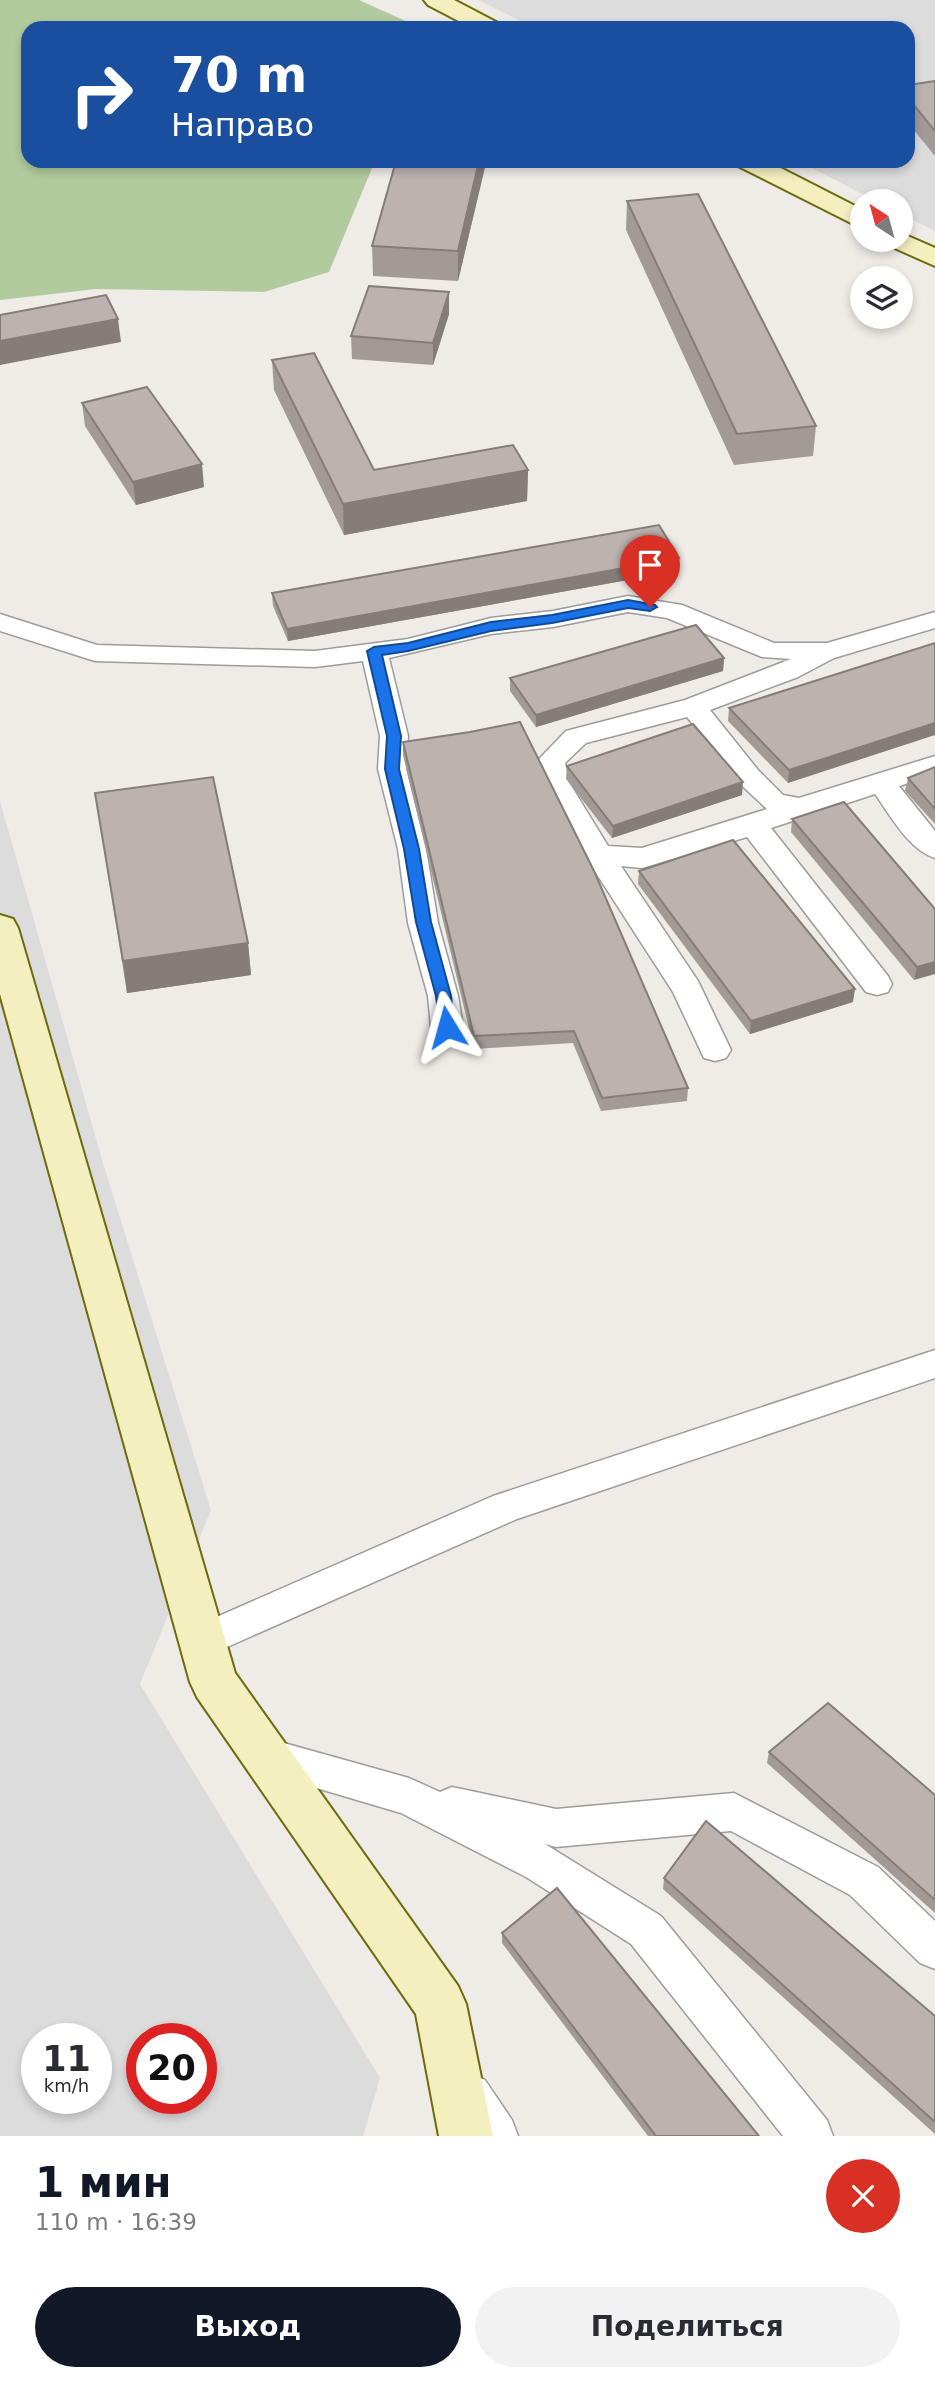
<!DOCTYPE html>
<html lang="ru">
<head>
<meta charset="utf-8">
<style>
	:root { --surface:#fff; --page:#f2f2f3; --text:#2b2b33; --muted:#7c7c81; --accent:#111827 }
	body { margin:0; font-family:"DejaVu Sans",sans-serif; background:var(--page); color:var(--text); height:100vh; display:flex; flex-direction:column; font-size:26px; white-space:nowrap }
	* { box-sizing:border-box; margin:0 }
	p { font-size:23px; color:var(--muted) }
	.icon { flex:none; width:38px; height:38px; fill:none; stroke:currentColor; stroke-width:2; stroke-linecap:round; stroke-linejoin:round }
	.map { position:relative; height:2136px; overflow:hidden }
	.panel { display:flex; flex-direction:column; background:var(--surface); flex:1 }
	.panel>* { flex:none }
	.banner { position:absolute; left:21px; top:21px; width:894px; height:147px; border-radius:21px; box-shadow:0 4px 10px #0003; background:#1a4fa0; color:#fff; overflow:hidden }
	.needle { width:46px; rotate:324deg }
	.controls { position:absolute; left:850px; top:189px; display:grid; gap:14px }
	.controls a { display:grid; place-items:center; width:63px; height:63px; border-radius:50%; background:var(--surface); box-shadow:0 4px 10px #0003; font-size:35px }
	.speed { position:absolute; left:21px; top:2023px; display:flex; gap:14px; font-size:35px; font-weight:700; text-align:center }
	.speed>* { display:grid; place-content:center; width:91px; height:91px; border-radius:50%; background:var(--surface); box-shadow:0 4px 10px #0003; line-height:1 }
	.speed small { font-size:18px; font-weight:400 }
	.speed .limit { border:10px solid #d22; background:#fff; color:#111 }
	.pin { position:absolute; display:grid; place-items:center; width:60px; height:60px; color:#fff; margin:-72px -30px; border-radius:50% 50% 50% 0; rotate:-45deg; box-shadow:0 0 7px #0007 }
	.pin .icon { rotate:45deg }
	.me { position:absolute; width:77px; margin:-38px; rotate:352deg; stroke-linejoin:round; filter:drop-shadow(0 0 5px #0008) }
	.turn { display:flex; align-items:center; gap:24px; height:147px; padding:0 35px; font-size:32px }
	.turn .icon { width:91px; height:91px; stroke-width:2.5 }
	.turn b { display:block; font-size:49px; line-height:60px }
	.round { display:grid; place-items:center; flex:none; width:74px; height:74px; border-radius:37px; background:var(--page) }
	.head { display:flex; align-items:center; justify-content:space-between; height:119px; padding:0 35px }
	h1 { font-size:42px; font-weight:700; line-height:52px; color:var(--accent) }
	.action { display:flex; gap:14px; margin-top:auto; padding:14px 35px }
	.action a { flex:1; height:80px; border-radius:42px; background:var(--accent); color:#fff; font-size:28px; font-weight:700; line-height:80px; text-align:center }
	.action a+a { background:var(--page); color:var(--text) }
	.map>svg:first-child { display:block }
	.residential { fill:#dddcdc; fill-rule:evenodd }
	.forest { fill:#b2cb9e }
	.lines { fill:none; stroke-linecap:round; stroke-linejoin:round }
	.lane-casing { stroke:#9c9c9c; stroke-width:3 }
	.secondary-casing { stroke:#6e6a0e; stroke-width:4 }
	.lane { fill:#fff; fill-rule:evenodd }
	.secondary { fill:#f4efbf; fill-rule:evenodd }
	.wall { fill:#a29a96 }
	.shaded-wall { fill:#847d7a }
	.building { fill:#bcb3af; stroke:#847d7a; stroke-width:2 }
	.route { fill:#1a73e8; stroke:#114b97; stroke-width:2 }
</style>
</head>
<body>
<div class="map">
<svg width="935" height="2136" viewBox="0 0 935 2136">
	<rect width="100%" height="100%" fill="#efebe6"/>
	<!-- residential -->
	<path class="residential" d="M478,0H935V231L901,214V201H876L798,161H908V28H535Z
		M0,801L102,1160L211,1510L140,1684L380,2078L363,2136H0ZM37,2039H96V2098H37ZM142,2039H201V2098H142Z"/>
	<!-- forest -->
	<path class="forest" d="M0,0H359L421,28H28V161H375L329,272L264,292L96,289L0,300Z"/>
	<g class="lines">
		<defs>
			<path id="lane" d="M628,596L682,605L774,643H827L935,612V628L834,658L798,677L710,710L758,770L783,795L799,798L935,756V775L899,786L935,831V858C909,850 890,815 875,794L771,828L888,976L892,984L888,992L877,995L866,992L747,837L642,868L621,866L698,981L731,1050L726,1058L715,1061L704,1058L673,992L556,811L542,784L537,761L566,731L685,700L791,659L762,657L667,618L628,612L553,627L491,634L389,658L408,736L406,769L426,849L438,923L458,996L463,1027L458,1035L447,1038L436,1035L431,1027L428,996L408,923L398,849L378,769L380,736L363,661L315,667L95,661L0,631V614L97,645L315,651L408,639L491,618L553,611ZM687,717L738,782L767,809L642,848L608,846L570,784L565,763L586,743Z
				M935,1350V1378L517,1519L202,1658L189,1653L183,1641L189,1629L493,1496Z
				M266,1738L409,1778L440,1792L452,1787L556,1809L734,1793L878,1867L935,1921V1969L920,1963L850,1895L731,1831L556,1847L545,1844L661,1916L827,2120L833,2136H783L631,1944L526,1877L401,1813L252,1769L246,1756L252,1743Z
				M470,2073L485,2080L512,2120L518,2136H471L448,2095L455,2080Z"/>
			<path id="secondary" d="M424,0H454L498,23L502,28H472L428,5Z
				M734,161H767L863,210V229L738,166Z
				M901,233L935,248V266L890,246L886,240H901Z
				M0,915L13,919L18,928L235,1673L458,1986L466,2004L493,2136H439L416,2014L197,1697L190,1682L0,994Z"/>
		</defs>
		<!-- lane casing -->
		<use href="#lane" class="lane-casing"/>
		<!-- secondary casing -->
		<use href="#secondary" class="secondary-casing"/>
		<!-- lane -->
		<use href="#lane" class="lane"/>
		<!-- secondary -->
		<use href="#secondary" class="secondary"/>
	</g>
	<!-- wall -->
	<path class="wall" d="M935,81V156L908,123V98Z
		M396,161H485V167L458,281L373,276L372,246Z
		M627,201L816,426L813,456L734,465L626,230Z
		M449,292V314L433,365L352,359L351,336Z
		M272,360L374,470H528L527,501L344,535L274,390Z
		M82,403L204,487L136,505L85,426Z
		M678,571L288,641L273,606L272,593Z
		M935,643L788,783L728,721L729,708Z
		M724,658L723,671L536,727L510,691V678Z
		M403,742L688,1088L687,1101L601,1111L573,1043L474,1049L403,755Z
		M567,766L742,795L612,838L566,779Z
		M935,767V824L905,791L908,778Z
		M95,793L248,943L251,975L127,993Z
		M792,819L935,909L914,980L791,832Z
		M639,871L853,1002L750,1034L638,884Z
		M769,1752L935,1795V1913L767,1763Z
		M664,1878L935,2016V2134L663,1889Z
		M502,1933L759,2136H648L502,1943Z"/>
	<!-- shaded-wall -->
	<path class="shaded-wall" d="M479,161H485V167L458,281V251Z
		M449,292V314L433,365V343Z
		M118,319L121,342L0,365V341Z
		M202,464L204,487L136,505L133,482Z
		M528,470L527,501L344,535L343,504Z
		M679,558L678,571L288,641L287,629Z
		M724,658L723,671L536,727V715Z
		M935,723V735L788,783L789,770Z
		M743,782L742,795L612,838L613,826Z
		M248,943L251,975L127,993L123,961Z
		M935,962V974L914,980L917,967Z
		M855,989L853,1002L750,1034L751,1021Z"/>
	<!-- building -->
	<path class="building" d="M935,81V131L908,98V85Z
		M396,161H479L458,251L372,246Z
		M698,194L816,426L737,434L627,201Z
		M369,286L449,292L433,343L351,336Z
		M106,295L118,319L0,341V315Z
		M314,353L374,470L513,445L528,470L343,504L272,360Z
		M147,387L202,464L133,482L82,403Z
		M659,525L679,558L287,629L272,593Z
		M696,625L724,658L536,715L510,678Z
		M935,643V723L789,770L729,708Z
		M520,722L594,871L688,1088L602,1098L574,1031L474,1036L403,742L470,732Z
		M693,724L743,782L613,826L567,766Z
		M935,767V809L908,778Z
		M213,777L248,943L123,961L95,793Z
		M844,802L935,909V962L917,967L792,819Z
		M733,840L855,989L751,1021L639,871Z
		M828,1703L935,1795V1900L769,1752Z
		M706,1821L935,2016V2122L664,1878Z
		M557,1888L759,2136H656L502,1933Z"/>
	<!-- route -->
	<path class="route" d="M628,600L655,605L657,607L650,611L628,608L552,623L491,631L408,651L382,655L401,736L399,769L419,849L431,922L451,996L455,1027L447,1032L441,1031L436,996L416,922L404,849L385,769L387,736L367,651L374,647L408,643L491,622L552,615Z"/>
</svg>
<div class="controls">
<a><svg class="needle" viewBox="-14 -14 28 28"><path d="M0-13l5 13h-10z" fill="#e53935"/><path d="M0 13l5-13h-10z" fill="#7c7c81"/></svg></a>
<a><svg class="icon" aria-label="layers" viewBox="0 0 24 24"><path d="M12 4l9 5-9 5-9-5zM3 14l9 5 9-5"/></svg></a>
</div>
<div class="speed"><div>11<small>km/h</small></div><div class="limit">20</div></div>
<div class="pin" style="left:650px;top:607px;background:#d93025"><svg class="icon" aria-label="arrive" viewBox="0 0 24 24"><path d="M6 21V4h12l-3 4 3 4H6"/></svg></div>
<svg class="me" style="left:447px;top:1027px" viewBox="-20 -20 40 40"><path d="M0-17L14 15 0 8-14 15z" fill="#1a73e8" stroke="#fff" stroke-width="4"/></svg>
<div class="banner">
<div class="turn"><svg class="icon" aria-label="right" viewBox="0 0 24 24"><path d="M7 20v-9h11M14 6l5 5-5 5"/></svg><div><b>70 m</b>Направо</div></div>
</div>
</div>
<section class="panel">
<div class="head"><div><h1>1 мин</h1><p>110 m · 16:39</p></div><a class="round" style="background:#d93025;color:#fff"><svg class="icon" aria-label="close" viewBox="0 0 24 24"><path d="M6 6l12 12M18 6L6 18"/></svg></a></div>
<div class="action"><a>Выход</a><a>Поделиться</a></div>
</section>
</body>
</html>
